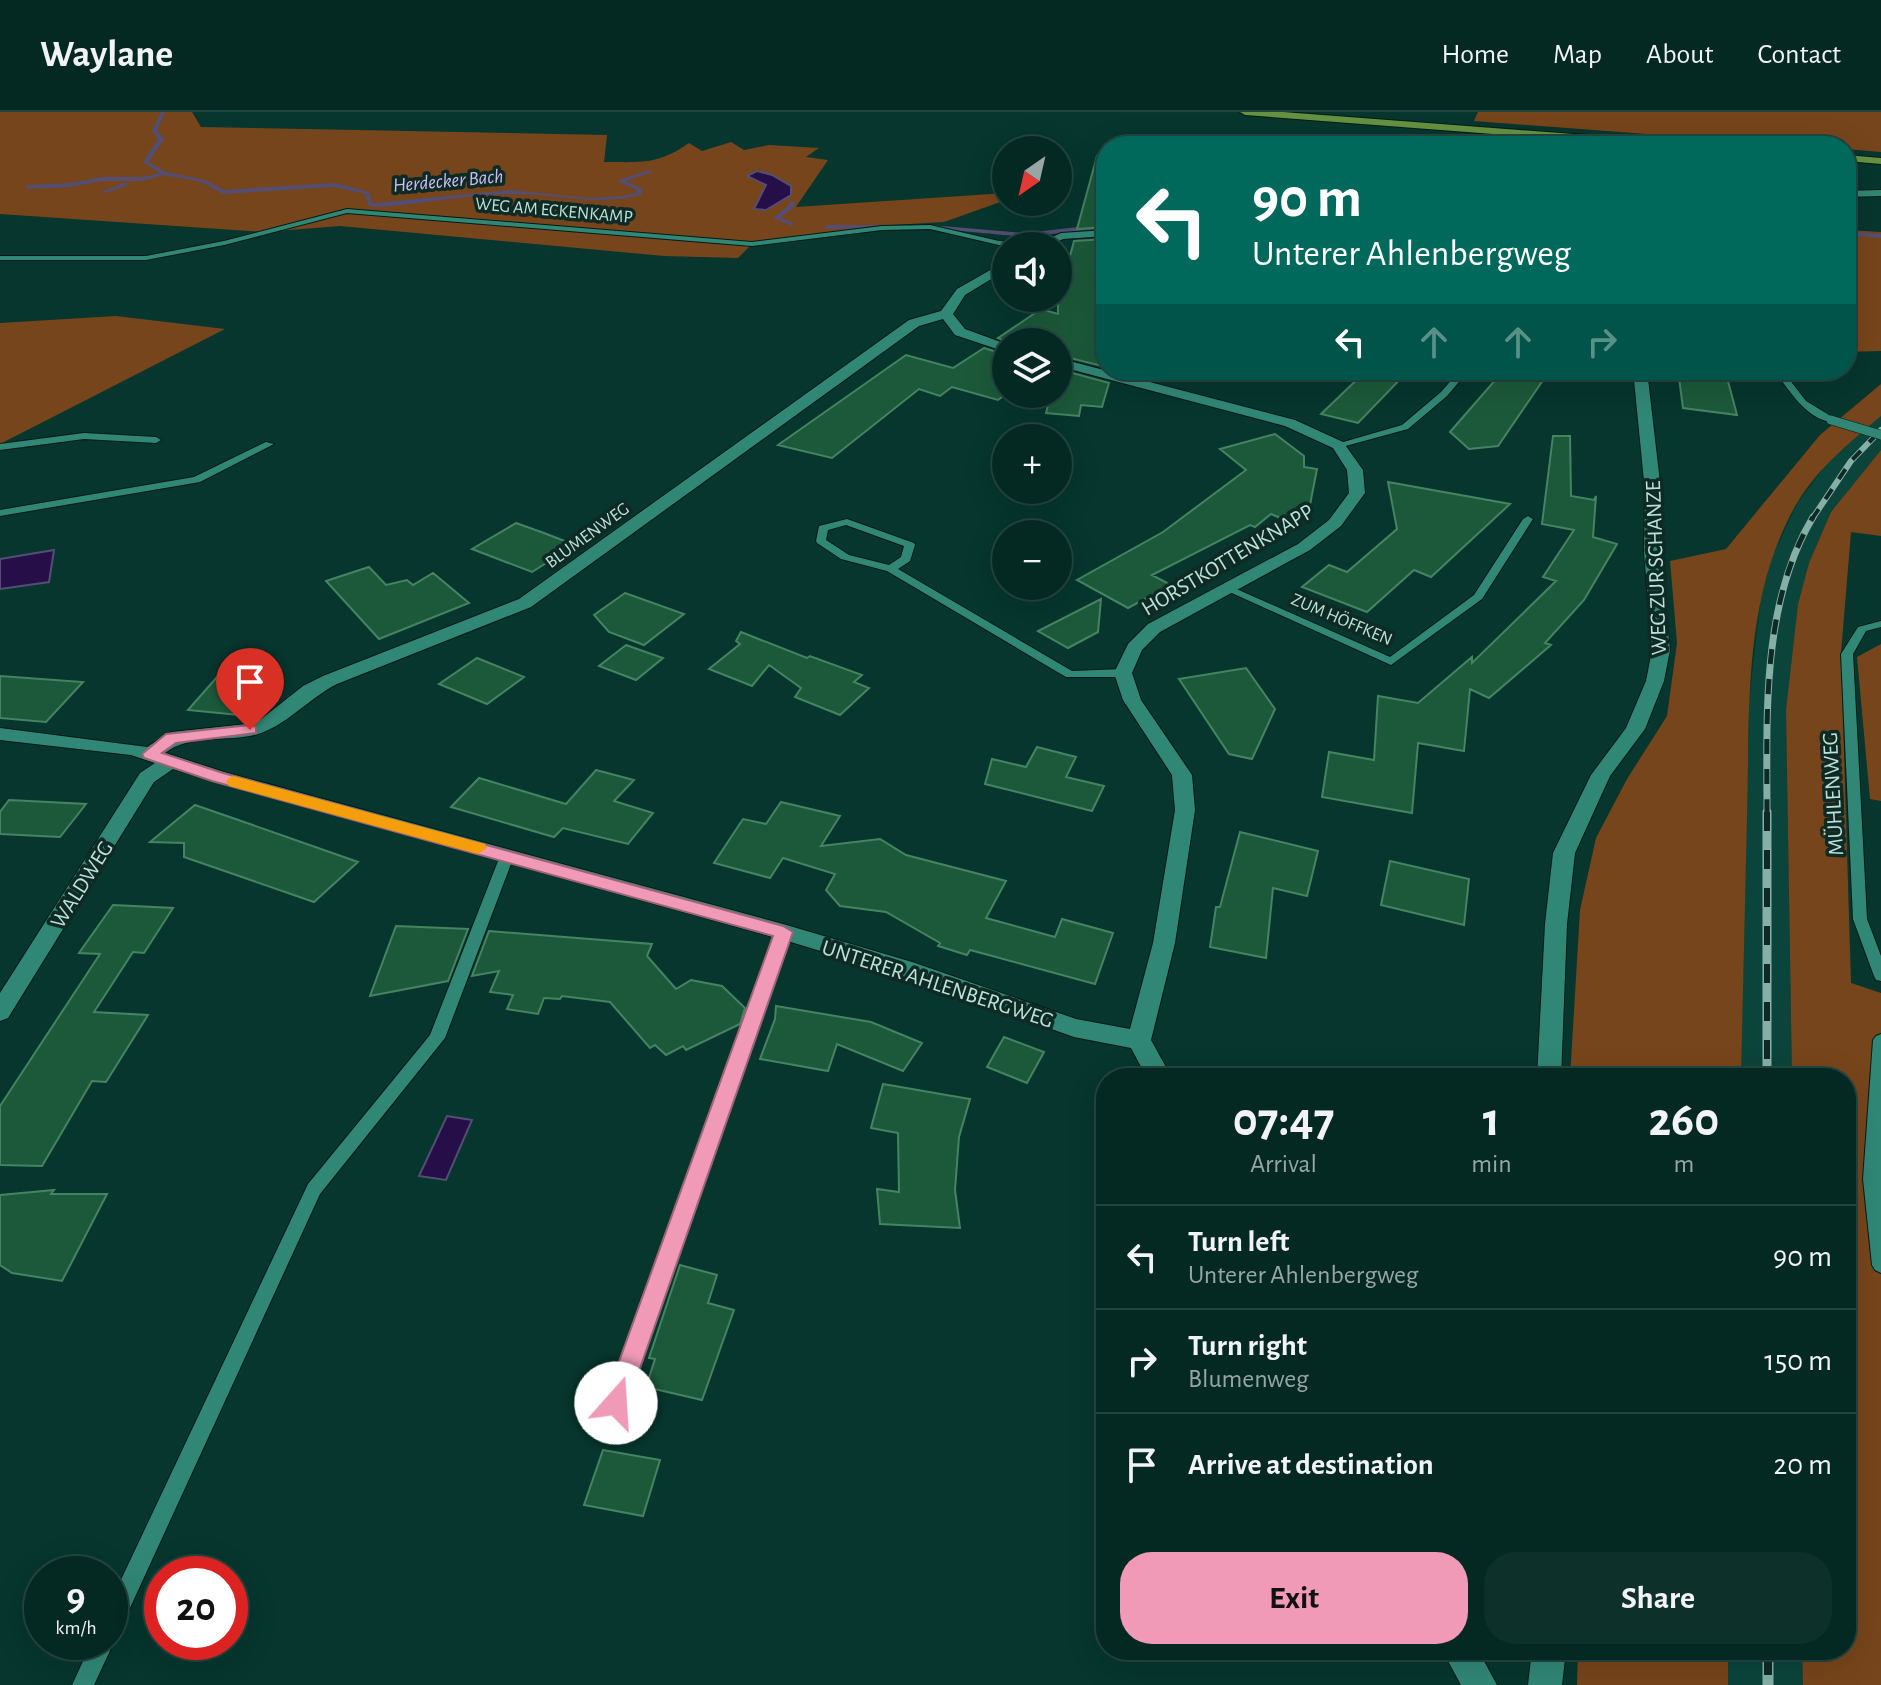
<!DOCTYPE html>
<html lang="en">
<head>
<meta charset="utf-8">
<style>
	:root { --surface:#042822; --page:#0d302a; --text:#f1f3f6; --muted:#97a6a5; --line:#254440; --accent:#f09ab7 }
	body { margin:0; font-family:"Alegreya Sans",sans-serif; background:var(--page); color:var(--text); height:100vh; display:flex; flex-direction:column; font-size:30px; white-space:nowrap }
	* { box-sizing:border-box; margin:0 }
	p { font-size:26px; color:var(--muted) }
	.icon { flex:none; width:44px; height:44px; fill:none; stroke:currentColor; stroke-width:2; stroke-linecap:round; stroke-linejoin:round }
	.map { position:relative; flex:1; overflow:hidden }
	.details { position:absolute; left:1096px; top:956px; width:760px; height:592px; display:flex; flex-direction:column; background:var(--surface); border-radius:32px; box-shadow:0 8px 32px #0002,0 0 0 2px var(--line) }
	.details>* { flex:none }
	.hud { position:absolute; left:1096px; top:24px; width:760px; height:244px; border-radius:32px; box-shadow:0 8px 32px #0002,0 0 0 2px var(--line); background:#00695c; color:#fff; overflow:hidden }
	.needle { width:52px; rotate:214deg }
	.controls { position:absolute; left:992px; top:24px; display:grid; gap:16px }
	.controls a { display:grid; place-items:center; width:80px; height:80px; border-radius:50%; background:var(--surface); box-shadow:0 8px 32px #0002,0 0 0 2px var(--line); font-size:40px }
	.speed { position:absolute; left:24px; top:1444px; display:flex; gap:16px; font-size:40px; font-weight:700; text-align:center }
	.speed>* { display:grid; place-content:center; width:104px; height:104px; border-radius:50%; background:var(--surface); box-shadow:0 8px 32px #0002,0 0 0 2px var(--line); line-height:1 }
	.speed small { font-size:20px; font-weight:400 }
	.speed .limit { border:12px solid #d22; background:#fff; color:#111 }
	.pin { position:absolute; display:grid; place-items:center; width:68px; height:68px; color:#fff; margin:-82px -34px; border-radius:50% 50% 50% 0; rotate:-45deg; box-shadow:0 0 8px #0007 }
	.pin .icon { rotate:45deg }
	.me { position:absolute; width:88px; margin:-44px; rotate:19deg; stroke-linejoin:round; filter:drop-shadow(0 0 6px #0008) }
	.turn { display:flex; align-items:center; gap:28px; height:168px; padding:0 24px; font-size:36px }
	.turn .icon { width:104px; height:104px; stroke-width:2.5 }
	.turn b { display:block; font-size:56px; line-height:68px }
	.lanes { display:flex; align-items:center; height:76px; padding:0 24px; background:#0003; justify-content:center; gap:40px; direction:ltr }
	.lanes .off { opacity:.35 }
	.eta { display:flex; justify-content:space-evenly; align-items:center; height:136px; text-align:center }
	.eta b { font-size:48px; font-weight:700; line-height:56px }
	.cta { display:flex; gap:16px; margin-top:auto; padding:16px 24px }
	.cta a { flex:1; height:92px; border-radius:32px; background:var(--accent); color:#111; font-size:32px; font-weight:700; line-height:92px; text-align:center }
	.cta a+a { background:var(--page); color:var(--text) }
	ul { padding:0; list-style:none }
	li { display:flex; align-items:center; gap:24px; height:104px; padding:0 24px; border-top:2px solid var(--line) }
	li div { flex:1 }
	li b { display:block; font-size:30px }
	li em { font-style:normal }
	header { display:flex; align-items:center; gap:48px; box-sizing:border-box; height:112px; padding:0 40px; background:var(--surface); border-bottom:2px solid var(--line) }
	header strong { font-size:38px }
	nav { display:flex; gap:44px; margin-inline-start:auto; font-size:28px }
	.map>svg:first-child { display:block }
	.built { fill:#0b443b }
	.green { fill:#77451b }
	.water { fill:#260e48; stroke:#534e73; stroke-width:2 }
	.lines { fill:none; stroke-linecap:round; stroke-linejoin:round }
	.stream { fill:#534e73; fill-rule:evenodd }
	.building { fill:#1c593a; stroke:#458461; stroke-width:2 }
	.service-casing { stroke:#021b16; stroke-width:2 }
	.minor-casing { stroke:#021b16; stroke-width:2 }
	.primary-casing { stroke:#021b16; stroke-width:2 }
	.service { fill:#318776; fill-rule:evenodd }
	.minor { fill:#318776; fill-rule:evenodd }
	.primary { fill:#659142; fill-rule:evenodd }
	.rail-far3-casing { stroke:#86b0a6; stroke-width:6 }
	.rail-far2-casing { stroke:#86b0a6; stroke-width:7 }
	.rail-far1-casing { stroke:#86b0a6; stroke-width:9 }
	.rail-casing { stroke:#86b0a6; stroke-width:11 }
	.rail-far3 { stroke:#0f2a24; stroke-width:4; stroke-dasharray:12; stroke-linecap:butt }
	.rail-far2 { stroke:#0f2a24; stroke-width:5; stroke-dasharray:15; stroke-linecap:butt }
	.rail-far1 { stroke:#0f2a24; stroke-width:6; stroke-dasharray:19; stroke-linecap:butt }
	.rail { stroke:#0f2a24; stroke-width:8; stroke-dasharray:25; stroke-linecap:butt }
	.service-bridge-casing { stroke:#021b16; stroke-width:10; stroke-linecap:butt }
	.service-bridge { stroke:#318776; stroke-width:9 }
	.route { fill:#f09ab7; stroke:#9c6477; stroke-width:2 }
	.slow { fill:#f59e0b }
	.labels { text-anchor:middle; stroke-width:7; stroke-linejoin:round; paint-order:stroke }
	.far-street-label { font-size:18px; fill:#bbe2d8; stroke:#0f2a24 }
	.far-water-label { font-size:20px; font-style:italic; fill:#cdbdf5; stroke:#0f2a24 }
	.street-label { font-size:22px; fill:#bbe2d8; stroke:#0f2a24 }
</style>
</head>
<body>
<header>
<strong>Waylane</strong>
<nav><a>Home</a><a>Map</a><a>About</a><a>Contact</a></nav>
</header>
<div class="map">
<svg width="1881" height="1573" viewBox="0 0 1881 1573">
	<rect width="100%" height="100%" fill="#06362e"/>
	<!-- built -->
	<path class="built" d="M1881,304V338L1831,400L1809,451L1798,492L1786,598L1792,966H1741L1749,590L1761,484L1773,443L1798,390L1833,344Z
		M1728,1538H1802L1803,1573H1728Z"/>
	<!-- green -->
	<path class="green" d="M0,0H192L201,15L607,23L604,50C640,50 658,53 689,31L702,39L731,30L744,38L769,33L819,36L806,45L828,48L796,95L1006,81V88L944,110L875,114L752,132L738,146L664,144L340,114L264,120L0,102Z
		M1478,0H1881V40L1846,37V34H1807L1474,9Z
		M1846,118L1881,120V239L1846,240Z
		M116,204L225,217L0,332V211Z
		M1881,272V304C1850,330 1818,356 1797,391C1742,486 1750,599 1747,705C1745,792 1743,879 1741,966H1570L1580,798L1596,726L1627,667L1667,604L1677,531L1670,449L1726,437L1820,323Z
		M1881,338V424L1851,420L1841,541L1851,871L1881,881V1573H1803L1802,1538H1846V966H1792L1786,598L1798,492L1809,451L1831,400Z
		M1881,532V689L1870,687L1857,545Z
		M1578,1538H1728V1573H1577Z"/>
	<!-- water -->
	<path class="water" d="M757,59L772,63L791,74V83L766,98L754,97L766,73L747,64Z
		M54,438L49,470L0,477V447Z
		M447,1004L472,1008L446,1068L419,1064Z"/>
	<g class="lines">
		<!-- stream -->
		<path class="stream" d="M161,0H165L157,19L164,27L149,50L166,60L205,68L224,78L335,71L369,80L372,91H375L510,78L590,86L622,84L636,81L637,78L619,70V68L649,58L652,60L626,69L643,77L641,83C592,95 559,81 511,82C466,82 421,93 375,95L368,93L365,82L335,75L223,82L201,70L164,63L142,69H102L71,75L28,77L25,75L28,73L71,71L102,65H142L160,61L143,50L158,27L152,19Z
			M126,70L128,73L106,81L101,80Z
			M790,89L795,90L794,95L780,106L794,111L792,114L773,106L788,94Z
			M919,112L1025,121L1106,112V116L1025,125L917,115Z
			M890,113L892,114V116L827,117L824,115L827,113Z
			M1846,119L1881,122V126L1846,123Z"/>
	</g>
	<!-- building -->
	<path class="building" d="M1097,44L1106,46V115L1077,117Z
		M1106,127V255L1062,244L1063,240L1058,243V230H1008L998,226L1041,197L1058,202V150L1070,144L1074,129Z
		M984,236L1006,243V282L998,288L952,275L940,284L919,277L832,346L778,333L906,243L953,256Z
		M1058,257L1109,271L1102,295L1081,293L1079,304L1046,301L1051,282H1058Z
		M1367,258H1409L1358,311L1321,302Z
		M1504,258H1550L1498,334L1469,337L1450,320Z
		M1678,258H1725L1737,303L1683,296Z
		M1275,322L1304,344V355L1317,357L1309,398H1302L1288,409L1271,402L1255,415L1250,413L1152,463L1171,473L1128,496L1077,468L1163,420L1246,358L1220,337Z
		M1553,324H1570L1571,384L1594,388L1596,384L1593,425L1617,432L1584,488L1545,531L1551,533L1489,586L1470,577L1464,639L1418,631L1412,701L1322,685L1329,640L1374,648L1378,584L1418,591L1472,545V551L1556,469L1543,465L1574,418L1542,412Z
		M1388,370L1510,392L1431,465L1414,458L1367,500L1302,475L1329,453L1347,460L1397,417Z
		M516,411L544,421L575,433L532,460L472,437Z
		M369,455L386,473L407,468L413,473L433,461L469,491L379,527L326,469Z
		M625,481L684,502L644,533L609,520L594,503Z
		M1101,487L1098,520L1068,536L1038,519Z
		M741,520L807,546L810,544L862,563L854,570L869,576L840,603L795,585L801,576L769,553L752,574L709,557L740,532L736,529Z
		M626,533L663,546L636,568L599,554Z
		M477,546L524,565L487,592L439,572Z
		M1246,556L1275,597L1252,647L1229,642L1179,567Z
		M0,564L83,570L46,610L0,606Z
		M217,565L265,571L239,603L188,598Z
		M1037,635L1076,645L1066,665L1104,674L1092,699L985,672L992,647L1026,655Z
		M596,658L634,668L614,689L653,701L628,732L563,716L554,725L451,695L479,666L566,692Z
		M9,688L86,692L60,725L0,722V700Z
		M781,690L840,704L821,734L880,727L906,743L1006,769L986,806L1055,825L1062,807L1113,821L1095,872L970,838L967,843L938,834L940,831L886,800L840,794L826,778L835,762L783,746L770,766L714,751L743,707L766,712Z
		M195,693L247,711L358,750L314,790L184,745V731L150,730Z
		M1240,720L1318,739L1307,784L1273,776L1266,846L1210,835L1216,795H1220Z
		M1390,749L1469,767L1464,813L1381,793Z
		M113,793L173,796L144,841L133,840L94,900L148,903L106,970L92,969L42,1054L0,1053V994L100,842L79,841Z
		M396,814L468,817L448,869L370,884Z
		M489,819L652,832L647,844L676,877L691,868L722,874L745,896L740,912L686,938L683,934L666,943L655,933L650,936L610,890L562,884L560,887L544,886L538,902L507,897L513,883L490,880L499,859L472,864Z
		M776,894L871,910L922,931L903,959L837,932L828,959L760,947L775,907Z
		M1004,925L1044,940L1027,971L987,955Z
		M883,972L970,987L959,1025L955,1078L960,1116L880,1112L877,1077L899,1080L898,1021L871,1016Z
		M54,1078L51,1082H107L62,1169L12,1161L0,1153V1083Z
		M680,1153L717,1163L708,1191L734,1198L702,1288L646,1275L655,1247L649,1246Z
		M603,1338L660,1348L643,1404L584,1393Z"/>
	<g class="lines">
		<defs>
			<path id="service" d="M347,97L752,130L882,114L930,113L999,129L1040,132L1044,134L999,133L930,117L882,118L752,134L347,101L224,133L146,148H0V144H146L224,129Z
				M1460,258H1469L1447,284L1408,317L1338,336L1333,333L1402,313L1441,280Z
				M1774,258H1782L1806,289L1834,306V310C1808,310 1788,277 1774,258Z
				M84,321L156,325L161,328L156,331L84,327L0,338V332Z
				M266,330L274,332L200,370L0,404V398L194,365Z
				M1528,404L1533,407L1482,487L1391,553L1223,477L1224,475H1232L1390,545L1474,483L1523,407Z
				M847,407L914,431L915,433L910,449L898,457L1072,559L1123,557L1129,561L1123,565H1066L887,459L841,447L817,431L816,429L819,414ZM846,413L904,434L901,445L889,453L849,443L826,428L828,418Z
				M1881,509V515L1866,519L1853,542L1867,807L1881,844V869L1876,868L1874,864L1853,807L1841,542L1858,515Z
				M507,739L514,744L445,926L320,1082L118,1522L111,1524L114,1530L94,1573H72L92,1530H110V1491L308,1072L430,923L500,744Z
				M783,815L790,820L616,1321L613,1328L606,1330L599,1328L596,1321L776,820Z
				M1881,922V1161L1875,1158L1872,1153L1863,1067L1873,928L1876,924Z"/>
			<path id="minor" d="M1881,78V84L1846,85V79Z
				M1106,118V124L1063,127L1049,134H1033L1061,121Z
				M1006,149V158L965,183L953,202L965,217L1006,232V240L955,223L943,207L919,214L531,495L337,572C307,587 283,618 250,624C222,629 188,623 165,641L224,660L783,812L912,850L1076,907L1130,917L1153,831L1175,698L1172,663L1123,588L1114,561L1128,532L1148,512L1298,432L1329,408L1349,381L1347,358L1333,336L1285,314L1058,254V246L1295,308L1343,330L1363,358L1365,381L1341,414L1310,438L1160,520L1142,538L1132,561L1141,588L1192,663L1195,698L1175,831L1151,928L1172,966H1147L1131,936L1074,925L896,862L781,827L173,657L154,670L8,906L0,909V881L140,661L155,651L131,643L0,628V616L147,635L172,620L247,612L260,608L303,574L323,564L519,487L909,208L941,199L957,177Z
				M1633,258H1647L1661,379L1660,440L1670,538L1664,569L1645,617L1610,664L1575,741L1567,812L1561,966H1537L1545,812L1553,741L1591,663L1626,616L1646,569L1652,538L1644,440L1645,379Z
				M1442,1538H1478L1497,1573H1461Z
				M1532,1538H1566L1562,1573H1528Z"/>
			<path id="primary" d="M1240,0H1283L1692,31L1697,34H1652L1245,3Z
				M1846,43L1881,46V52L1846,49Z"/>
		</defs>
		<!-- service casing -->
		<use href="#service" class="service-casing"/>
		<!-- minor casing -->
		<use href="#minor" class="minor-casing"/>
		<!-- primary casing -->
		<use href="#primary" class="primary-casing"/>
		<!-- service -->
		<use href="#service" class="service"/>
		<!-- minor -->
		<use href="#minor" class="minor"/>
		<!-- primary -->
		<use href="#primary" class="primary"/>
		<defs>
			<path id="rail-far3" d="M1812,407L1851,349L1881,318"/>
			<path id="rail-far2" d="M1767,702C1767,604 1761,492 1813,405"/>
			<path id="rail-far1" d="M1767,700V966"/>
			<path id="rail" d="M1768,1538V1573"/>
		</defs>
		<!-- rail-far3 casing -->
		<use href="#rail-far3" class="rail-far3-casing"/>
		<!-- rail-far2 casing -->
		<use href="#rail-far2" class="rail-far2-casing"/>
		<!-- rail-far1 casing -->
		<use href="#rail-far1" class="rail-far1-casing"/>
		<!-- rail casing -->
		<use href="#rail" class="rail-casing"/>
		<!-- rail-far3 -->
		<use href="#rail-far3" class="rail-far3"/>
		<!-- rail-far2 -->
		<use href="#rail-far2" class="rail-far2"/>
		<!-- rail-far1 -->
		<use href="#rail-far1" class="rail-far1"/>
		<!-- rail -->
		<use href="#rail" class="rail"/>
		<defs>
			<path id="service-bridge" d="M1831,308L1881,323"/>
		</defs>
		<!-- service-bridge casing -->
		<use href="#service-bridge" class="service-bridge-casing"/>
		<!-- service-bridge -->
		<use href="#service-bridge" class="service-bridge"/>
	</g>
	<!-- route -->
	<path class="route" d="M250,613L256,615V621L176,631L162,641L223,661L783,814L793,820L625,1299L616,1303L608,1299L604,1291L773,824L212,669L144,646L142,642L166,622Z"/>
	<!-- slow -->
	<path class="slow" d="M234,664L485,732L487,736L478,742L229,674L226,670L229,666Z"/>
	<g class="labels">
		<!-- far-street labels -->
		<g class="far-street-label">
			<text transform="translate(554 98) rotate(5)" y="6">WEG AM ECKENKAMP</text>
			<text transform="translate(587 423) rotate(-36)" y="6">BLUMENWEG</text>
			<text transform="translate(1342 507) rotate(23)" y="6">ZUM HÖFFKEN</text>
		</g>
		<!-- far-water labels -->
		<g class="far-water-label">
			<text transform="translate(448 68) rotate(-5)" y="7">Herdecker Bach</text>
		</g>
		<!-- street labels -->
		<g class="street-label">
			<text transform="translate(1227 447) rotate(-31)" y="8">HORSTKOTTENKNAPP</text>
			<text transform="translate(1655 456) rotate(-92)" y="8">WEG ZUR SCHANZE</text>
			<text transform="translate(1832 682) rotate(-93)" y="8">MÜHLENWEG</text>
			<text transform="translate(81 772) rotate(-58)" y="8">WALDWEG</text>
			<text transform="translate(938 871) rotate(18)" y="8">UNTERER AHLENBERGWEG</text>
		</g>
	</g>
</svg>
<div class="controls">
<a><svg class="needle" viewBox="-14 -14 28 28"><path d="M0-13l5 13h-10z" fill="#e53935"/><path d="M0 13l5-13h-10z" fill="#97a6a5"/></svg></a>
<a><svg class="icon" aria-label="sound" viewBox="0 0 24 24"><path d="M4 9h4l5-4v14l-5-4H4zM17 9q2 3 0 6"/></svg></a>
<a><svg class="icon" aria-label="layers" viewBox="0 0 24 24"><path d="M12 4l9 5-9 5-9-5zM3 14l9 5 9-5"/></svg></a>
<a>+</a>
<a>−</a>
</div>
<div class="speed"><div>9<small>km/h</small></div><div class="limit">20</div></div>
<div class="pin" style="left:250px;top:618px;background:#d93025"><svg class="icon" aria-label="arrive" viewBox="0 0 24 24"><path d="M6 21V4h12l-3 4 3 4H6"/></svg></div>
<svg class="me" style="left:616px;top:1291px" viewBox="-20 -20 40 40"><circle r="19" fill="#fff"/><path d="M0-13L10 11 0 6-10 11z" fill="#f09ab7"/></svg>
<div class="hud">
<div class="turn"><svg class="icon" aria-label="left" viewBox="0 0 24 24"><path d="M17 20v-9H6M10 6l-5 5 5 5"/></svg><div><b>90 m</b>Unterer Ahlenbergweg</div></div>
<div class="lanes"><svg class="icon" aria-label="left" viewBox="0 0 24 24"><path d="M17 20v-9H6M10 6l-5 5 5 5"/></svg><svg class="icon off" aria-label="ahead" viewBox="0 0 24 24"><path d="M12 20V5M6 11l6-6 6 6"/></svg><svg class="icon off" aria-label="ahead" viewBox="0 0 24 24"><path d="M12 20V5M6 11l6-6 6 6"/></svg><svg class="icon off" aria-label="right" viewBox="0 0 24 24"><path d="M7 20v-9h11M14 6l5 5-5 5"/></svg></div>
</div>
<section class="details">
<div class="eta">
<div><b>07:47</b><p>Arrival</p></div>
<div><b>1</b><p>min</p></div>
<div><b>260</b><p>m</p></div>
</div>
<ul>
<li><svg class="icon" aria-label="left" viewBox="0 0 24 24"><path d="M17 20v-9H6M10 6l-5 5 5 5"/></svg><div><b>Turn left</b><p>Unterer Ahlenbergweg</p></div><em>90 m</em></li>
<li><svg class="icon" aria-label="right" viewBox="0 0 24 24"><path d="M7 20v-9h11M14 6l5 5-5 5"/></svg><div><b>Turn right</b><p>Blumenweg</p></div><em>150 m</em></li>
<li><svg class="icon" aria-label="arrive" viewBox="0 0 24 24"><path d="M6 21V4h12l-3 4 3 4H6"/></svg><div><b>Arrive at destination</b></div><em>20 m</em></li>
</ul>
<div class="cta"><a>Exit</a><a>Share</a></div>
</section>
</div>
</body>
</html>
